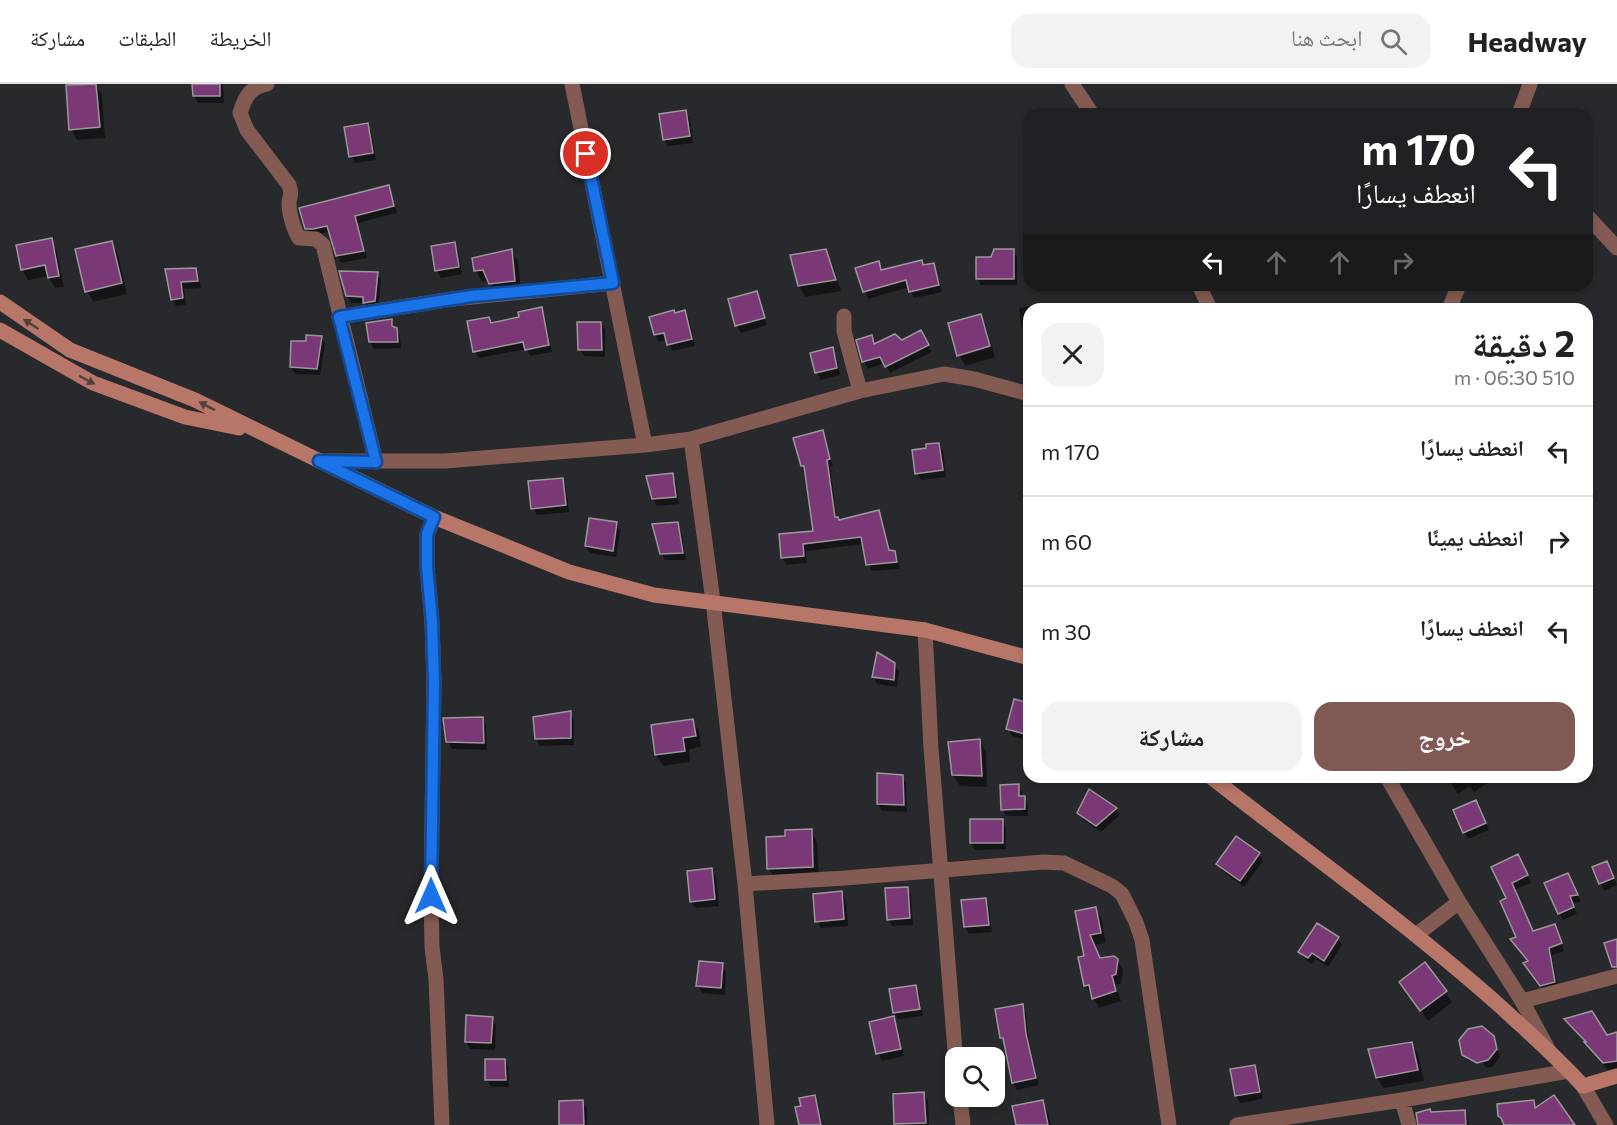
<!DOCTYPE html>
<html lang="ar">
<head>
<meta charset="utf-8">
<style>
	:root { --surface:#fff; --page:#f2f2f2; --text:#222; --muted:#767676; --line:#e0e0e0; --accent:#815954 }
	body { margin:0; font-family:Commissioner,"Noto Naskh Arabic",sans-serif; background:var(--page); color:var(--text); direction:rtl; height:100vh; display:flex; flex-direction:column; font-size:22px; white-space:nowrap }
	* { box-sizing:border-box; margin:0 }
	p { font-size:20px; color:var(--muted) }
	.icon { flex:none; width:33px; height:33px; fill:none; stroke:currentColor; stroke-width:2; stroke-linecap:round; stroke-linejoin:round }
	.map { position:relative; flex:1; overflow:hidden; direction:ltr }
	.drawer { position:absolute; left:1023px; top:219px; width:570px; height:480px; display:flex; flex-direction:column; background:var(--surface); border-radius:18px; box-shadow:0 3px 9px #0003; direction:rtl }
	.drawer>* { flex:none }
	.hud { position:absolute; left:1023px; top:24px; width:570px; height:183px; border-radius:18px; box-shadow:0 3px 9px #0003; direction:rtl; background:#202124; color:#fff; overflow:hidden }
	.tools { position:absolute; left:945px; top:963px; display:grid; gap:12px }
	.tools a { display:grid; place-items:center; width:60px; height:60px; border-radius:12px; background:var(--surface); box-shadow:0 3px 9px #0003; font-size:30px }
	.pin { position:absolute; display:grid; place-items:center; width:51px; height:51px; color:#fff; margin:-26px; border:3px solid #fff; border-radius:50%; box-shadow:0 2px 6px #0007 }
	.me { position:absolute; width:66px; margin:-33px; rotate:0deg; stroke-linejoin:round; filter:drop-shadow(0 0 4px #0008) }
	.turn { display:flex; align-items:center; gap:21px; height:126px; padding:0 18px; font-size:27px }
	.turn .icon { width:78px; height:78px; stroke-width:2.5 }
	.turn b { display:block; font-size:42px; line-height:51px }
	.lanes { display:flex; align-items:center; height:57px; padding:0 18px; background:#0003; justify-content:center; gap:30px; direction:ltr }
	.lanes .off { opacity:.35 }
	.round { display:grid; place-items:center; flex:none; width:63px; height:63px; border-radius:18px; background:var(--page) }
	.summary { display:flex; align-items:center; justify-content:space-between; height:102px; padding:0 18px }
	h1 { font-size:36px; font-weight:700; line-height:45px }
	.action { display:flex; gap:12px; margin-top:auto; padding:12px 18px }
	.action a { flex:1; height:69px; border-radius:18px; background:var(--accent); color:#fff; font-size:24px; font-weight:700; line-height:69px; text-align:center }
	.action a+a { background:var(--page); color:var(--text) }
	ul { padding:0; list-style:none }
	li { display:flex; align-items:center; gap:18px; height:90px; padding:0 18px; border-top:2px solid var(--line) }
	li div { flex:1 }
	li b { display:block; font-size:22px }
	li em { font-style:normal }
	header { display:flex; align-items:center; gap:36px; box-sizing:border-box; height:84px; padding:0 30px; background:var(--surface); border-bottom:2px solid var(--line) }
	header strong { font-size:28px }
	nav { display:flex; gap:33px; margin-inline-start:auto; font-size:21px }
	.search { width:420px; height:54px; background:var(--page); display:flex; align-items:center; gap:15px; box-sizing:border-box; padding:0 21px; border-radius:18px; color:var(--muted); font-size:22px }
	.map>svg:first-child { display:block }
	.shadow { fill:#0007 }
	.building { fill:#7a3877; stroke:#9b979a; stroke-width:1.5 }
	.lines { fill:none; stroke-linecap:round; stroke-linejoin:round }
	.minor { stroke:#845b52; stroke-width:15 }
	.tertiary { stroke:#845b52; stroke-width:15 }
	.secondary { stroke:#b77668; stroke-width:15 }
	.oneway { fill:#53403e }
	.route-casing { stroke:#114b97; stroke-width:15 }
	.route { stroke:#1a73e8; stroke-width:10 }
</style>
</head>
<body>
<header>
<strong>Headway</strong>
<div class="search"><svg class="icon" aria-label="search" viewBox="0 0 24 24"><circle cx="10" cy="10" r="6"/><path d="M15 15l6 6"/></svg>ابحث هنا</div>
<nav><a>الخريطة</a><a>الطبقات</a><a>مشاركة</a></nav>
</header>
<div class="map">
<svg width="1617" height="1041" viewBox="0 0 1617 1041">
	<rect width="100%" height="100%" fill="#28292c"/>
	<!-- shadow -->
	<path class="shadow" d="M96,0L102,11L105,54L77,56L71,45Z
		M194,0H223L224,19H198L194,12Z
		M686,28L690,35L693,59L668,62L664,55Z
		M367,40L371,47L376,76L355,79L351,72Z
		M388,103L392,110L397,129L358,139L367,174L341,179L337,172L331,148L311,151L306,144Z
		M51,157L57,168L64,203L55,204L48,192L28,196L22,185Z
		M111,159L118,170L127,210L93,218L87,207Z
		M454,159L458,166L462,190L441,194L437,187Z
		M511,166L518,177L521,208L497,211L489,196L482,198L476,187Z
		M1013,166L1017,173V201H981L977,194L992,174Z
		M825,167L832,178L841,207L805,213L799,202L792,173Z
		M921,178L924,182L933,180L937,187L942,208L914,214L909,203L868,215L857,185L878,179L883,187Z
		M195,185L199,193L201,204L184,205L186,221L176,222L172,215L167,187Z
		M377,189L381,196L378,224L369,226L365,219H351L347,212Z
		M756,209L760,215L767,241L741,249L737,242L730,216Z
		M1046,220L1049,225H1029V258H1027L1023,251L1019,224Z
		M541,225L545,232L552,268L530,272L526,265L479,274L475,267L488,235L492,240L520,234Z
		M685,228L689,235L695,262L672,267L667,256L659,258L655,251L651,234Z
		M980,231L986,242L995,273L965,282L959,271Z
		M391,236L400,252L401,264L374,265L370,257Z
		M600,239L605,246V273L584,272L580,265Z
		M921,248L932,268L890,289L885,279L868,285L864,278L858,257L872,252L876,261L902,258Z
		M321,253L325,260L320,291L295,290L291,283L308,259Z
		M832,265L836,272L840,291L821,296L817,289L812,270Z
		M822,348L826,355L833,382L830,383L837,434L840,438L878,427L882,434L891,468L894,469L898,476L900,485L872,487L868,480L864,460L806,467L807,479L787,481L782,474L780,452L814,448L807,390L802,382Z
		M939,360L943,367L946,393L921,396L917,389L928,366Z
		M672,390L676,397L679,420L657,422L653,415Z
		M562,395L566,402L569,428L537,431L533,424Z
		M616,440L620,447L616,473L590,469L586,462Z
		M677,440L681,447L686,476H665L661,469Z
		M894,580L899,587L897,603L877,600L873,593Z
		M1029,620V656L1012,652L1008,645Z
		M570,629L574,636V661L540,662L536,655Z
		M482,634L486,641L487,666L452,665L448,658Z
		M692,636L699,647L701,663L689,665L690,678L663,682L656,671Z
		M980,657L986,668L987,703L960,702L953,691Z
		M902,692L906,699L907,728L882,727L878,720Z
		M1447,693H1496L1474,708L1469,702L1458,710Z
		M1501,693H1510L1503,697Z
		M1018,702L1022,709V714H1024L1028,721V732H1006L1002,725Z
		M1116,725L1119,732L1101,748L1083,736L1079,729Z
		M1480,725L1489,746L1468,755L1464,748Z
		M1002,736L1006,743V765L975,766L971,759Z
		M811,747L817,758L819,793L775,795L768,784L787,753Z
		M1259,770L1263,777L1244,803L1222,787L1218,780Z
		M1522,779L1531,799L1514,806L1533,849H1558L1564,867L1552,871L1558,905L1546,908L1529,887V879L1516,862L1518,854L1508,815L1493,784Z
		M1594,784L1610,786L1617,801L1604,807Z
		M712,786L716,793L719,822L695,824L691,817Z
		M1572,797L1581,818L1572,819L1577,830L1563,836L1559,829Z
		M907,804L911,811L913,841L892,842L888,835Z
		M842,809L846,816L848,842L821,844L817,837Z
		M985,815L989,822L992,848L969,850L965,843Z
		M1095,824L1101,834L1106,859L1094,861L1100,876H1117L1123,886L1121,899L1116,902L1121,917L1099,924L1092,911L1091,912L1085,902L1080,874L1086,873L1077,828Z
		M1338,854L1342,861L1328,883L1316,875L1312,880L1304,875L1300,868Z
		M722,881L726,888L725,911L702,909L698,902Z
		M1401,898L1445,908L1452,918L1428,937Z
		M915,902L919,909L921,923L895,927V929L891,906Z
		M1022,922L1026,929L1029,958L1039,1001L1017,1006L1013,999L1006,960L1001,954Z
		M922,926L923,932L898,935L895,930Z
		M492,934L496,941L495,966L470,965L466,958Z
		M893,934L897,941L904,972L882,977L878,970L871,939Z
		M1566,936L1617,956V984L1608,986Z
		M1493,953L1500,973L1492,983L1486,984L1481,974L1468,977L1464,970Z
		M1412,959L1418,970L1424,997L1383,1004L1377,994Z
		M504,976L508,983L509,1003H491L487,996V977Z
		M1254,982L1258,989L1263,1015L1240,1019L1236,1012L1232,986Z
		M924,1010L928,1017L929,1041H896Z
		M814,1012L818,1019L823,1041H801L803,1023Z
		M583,1018L587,1025V1041H560Z
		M1042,1018L1048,1029L1051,1041H1017Z
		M1464,1027L1468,1034L1469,1041H1420L1430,1030Z"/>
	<!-- building -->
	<path class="building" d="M96,0L100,43L69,46L66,1Z
		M192,0H220V12H193Z
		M686,26L690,52L663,56L659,30Z
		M368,39L373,69L349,73L344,43Z
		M389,101L394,122L355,132L364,167L336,172L327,142L313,145H305L299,124Z
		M52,154L59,192L48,194L45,181L21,186L16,161Z
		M112,157L122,199L85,208L75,165Z
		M455,158L459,183L435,187L431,162Z
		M512,165L515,197L489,200L483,186L474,187L472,174Z
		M826,165L836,196L798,202L790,171Z
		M994,165H1014V195H976V173H991Z
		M922,176L923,181L934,179L939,201L909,208L906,196L863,208L855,184L879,177L881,186Z
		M196,184L198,197L181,198L183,214L171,216L165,185Z
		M339,187L378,188L375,217L363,219V213L346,212Z
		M757,207L765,234L735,242L728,215Z
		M542,223L549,261L525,266L523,258L473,268L467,237L489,233L491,239L519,233L518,228Z
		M674,226L675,229L685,226L692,255L667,261L664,249L654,251L649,233Z
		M981,230L990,262L957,272L948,239Z
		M392,235V242L397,244L398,258H369L366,239Z
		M577,238H601L602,266H578Z
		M921,246L929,261L885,283L880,273L862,278L856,256L872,251L874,260L895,250L902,256Z
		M306,251L322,252L317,285L290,283L291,257H306Z
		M833,263L837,284L815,289L810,269Z
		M823,346L830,375L827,376L835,433H838L839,436L879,426L889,466L895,467L897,478L866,481L861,453L803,460L804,472L781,474L779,450L813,447L804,382H801L793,354Z
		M939,359L943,386L915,390L912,366L926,364V360Z
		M673,389L676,413L652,415L646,392Z
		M563,394L566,421L531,425L528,397Z
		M589,434L617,438L613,467L585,462Z
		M678,438L683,469L660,470L652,440Z
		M877,568L895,579L894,596L872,593Z
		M1014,615L1029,619V651L1006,645Z
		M571,627V654L535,655L533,633Z
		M483,633L484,659L446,658L443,634Z
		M693,635L696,652L683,654L685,667L655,671L651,641Z
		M980,655L982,692L952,691L948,658Z
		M877,689L903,691L904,721L877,720Z
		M1019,700V712H1025V725L1001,726L1000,701Z
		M1089,705L1117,724L1096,742L1077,729Z
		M1476,716L1486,739L1463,749L1453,726Z
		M970,735H1003V759H970Z
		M812,745L813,783L767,785L766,753L785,752V746Z
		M1236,752L1260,769L1240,797L1216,780Z
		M1518,770L1528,791L1512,799L1533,847L1555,840L1562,859L1549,864L1555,898L1540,902L1523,879L1528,877L1510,855L1516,853L1500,817L1506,814L1491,783Z
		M1607,777L1614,794L1599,800L1592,783Z
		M712,784L715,815L690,818L687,787Z
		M1568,789L1578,811L1570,812L1574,823L1558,830L1544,799Z
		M908,803L910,834L887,836L885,804Z
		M842,807L844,835L815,838L813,810Z
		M986,814L989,841L964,843L961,816Z
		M1096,823L1101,849L1090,851L1100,874L1114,872L1118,875L1116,890L1112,892L1116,907L1092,915L1089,901L1084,902L1078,873L1084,872L1075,827Z
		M1317,839L1339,853L1324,877L1312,869L1308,874L1298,868Z
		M1617,855V883H1612L1604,859Z
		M699,877L723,879L721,904L696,902Z
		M1425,878L1447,907L1420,927L1399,898Z
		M916,901L920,925L893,929L889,905Z
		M1023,920L1026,950L1036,994L1012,999L1003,954H1000L995,925Z
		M1592,927L1607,951L1617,948V977L1603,979L1584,958H1586L1564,935Z
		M466,931L493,933L491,959L465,958Z
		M894,932L901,965L876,970L869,938Z
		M1482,942L1494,952L1497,965L1488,976L1477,979L1462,971L1459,956L1468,945Z
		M1412,958L1418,986L1376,994L1368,965Z
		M485,975H505L506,996H485Z
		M1255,981L1260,1008L1235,1012L1230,985Z
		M924,1008L926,1039L894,1040L893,1010Z
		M815,1011L821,1041H799L795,1023L801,1022L799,1014Z
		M1554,1011L1575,1041H1504L1501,1034L1498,1032L1497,1020L1534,1016L1535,1024Z
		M583,1016L584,1041H559V1017Z
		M1043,1016L1048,1041H1016L1012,1022Z
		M1430,1025L1431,1028L1465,1026L1466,1041H1418L1416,1029Z"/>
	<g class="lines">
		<!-- minor -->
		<path class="minor" d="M267,0C250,3 245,13 240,29L247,46L289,101C293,114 289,110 289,120C289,130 294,146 299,154L316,155L323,161L376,378
			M572,0L645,361
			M1519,30L1530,0
			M1587,132L1617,164
			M1449,225L1459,201
			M844,232V247L860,307
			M339,233L452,215L613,199
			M691,355L713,517L745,800L767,1041
			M319,377H445L645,361L691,355L860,307L944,290L974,295L1029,310
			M434,433L427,451V483L432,538L434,598L431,812L432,863L436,895L442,1041
			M925,546L931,664L956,979
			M745,800L845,794L1043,778L1064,779L1112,802L1122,810L1136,838L1142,856L1169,1041
			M1522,917L1617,892
			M960,1012L963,1041
			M1402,1016L1409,1041
			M1237,1041L1402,1016L1569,987"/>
		<!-- tertiary -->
		<path class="tertiary" d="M1072,0L1092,30
			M1199,201L1210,225
			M1387,693L1459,818L1522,917L1548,965
			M1416,851L1459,818
			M1583,1002L1606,1041"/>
		<!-- secondary -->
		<path class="secondary" d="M0,218L70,266L195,316L434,433L569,488L654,511L925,546L1029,574
			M0,246L93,299L185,333L239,344
			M1211,693C1308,769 1409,841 1501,923C1529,949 1558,974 1583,1002L1617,992"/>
	</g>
	<!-- one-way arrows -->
	<defs><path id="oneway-solid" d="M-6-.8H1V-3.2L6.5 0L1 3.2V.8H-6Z" transform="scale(1.5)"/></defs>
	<g class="oneway">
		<use href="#oneway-solid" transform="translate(31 240) rotate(-147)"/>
		<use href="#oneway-solid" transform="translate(87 296) rotate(28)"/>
		<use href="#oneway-solid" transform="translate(207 322) rotate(-153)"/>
	</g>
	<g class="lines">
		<defs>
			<path id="route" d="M431,812L434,598L432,538L427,483V450L434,433L319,377L376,378L339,233L472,212L613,199L586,70"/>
		</defs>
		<!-- route casing -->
		<use href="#route" class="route-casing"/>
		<!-- route -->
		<use href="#route" class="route"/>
	</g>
</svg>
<div class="tools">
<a><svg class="icon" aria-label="search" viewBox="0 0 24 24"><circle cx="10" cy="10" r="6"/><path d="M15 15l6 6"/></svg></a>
</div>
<div class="pin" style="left:586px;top:70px;background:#d93025"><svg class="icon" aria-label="arrive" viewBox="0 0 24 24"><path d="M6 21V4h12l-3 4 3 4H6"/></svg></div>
<svg class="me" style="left:431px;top:812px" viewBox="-20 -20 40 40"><path d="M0-17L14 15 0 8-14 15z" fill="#1a73e8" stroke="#fff" stroke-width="4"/></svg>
<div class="hud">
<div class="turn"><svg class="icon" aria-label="left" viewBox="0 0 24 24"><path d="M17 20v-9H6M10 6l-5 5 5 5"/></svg><div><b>170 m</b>انعطف يسارًا</div></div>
<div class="lanes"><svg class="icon" aria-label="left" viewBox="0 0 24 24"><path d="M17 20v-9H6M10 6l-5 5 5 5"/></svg><svg class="icon off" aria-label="ahead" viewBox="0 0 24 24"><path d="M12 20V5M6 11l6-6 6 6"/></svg><svg class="icon off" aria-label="ahead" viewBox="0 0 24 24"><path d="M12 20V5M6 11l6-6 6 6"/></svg><svg class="icon off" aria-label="right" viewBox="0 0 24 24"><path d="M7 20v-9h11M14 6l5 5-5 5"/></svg></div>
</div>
<section class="drawer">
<div class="summary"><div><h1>2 دقيقة</h1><p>510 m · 06:30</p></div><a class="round"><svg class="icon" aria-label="close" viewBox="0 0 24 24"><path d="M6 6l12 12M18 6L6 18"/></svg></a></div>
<ul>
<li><svg class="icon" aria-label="left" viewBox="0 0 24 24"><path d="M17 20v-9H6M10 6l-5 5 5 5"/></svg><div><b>انعطف يسارًا</b></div><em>170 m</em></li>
<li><svg class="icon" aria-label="right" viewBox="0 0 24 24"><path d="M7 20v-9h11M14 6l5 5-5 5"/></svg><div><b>انعطف يمينًا</b></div><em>60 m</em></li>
<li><svg class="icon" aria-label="left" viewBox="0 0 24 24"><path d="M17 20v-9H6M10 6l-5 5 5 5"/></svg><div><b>انعطف يسارًا</b></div><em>30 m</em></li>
</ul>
<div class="action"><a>خروج</a><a>مشاركة</a></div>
</section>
</div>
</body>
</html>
